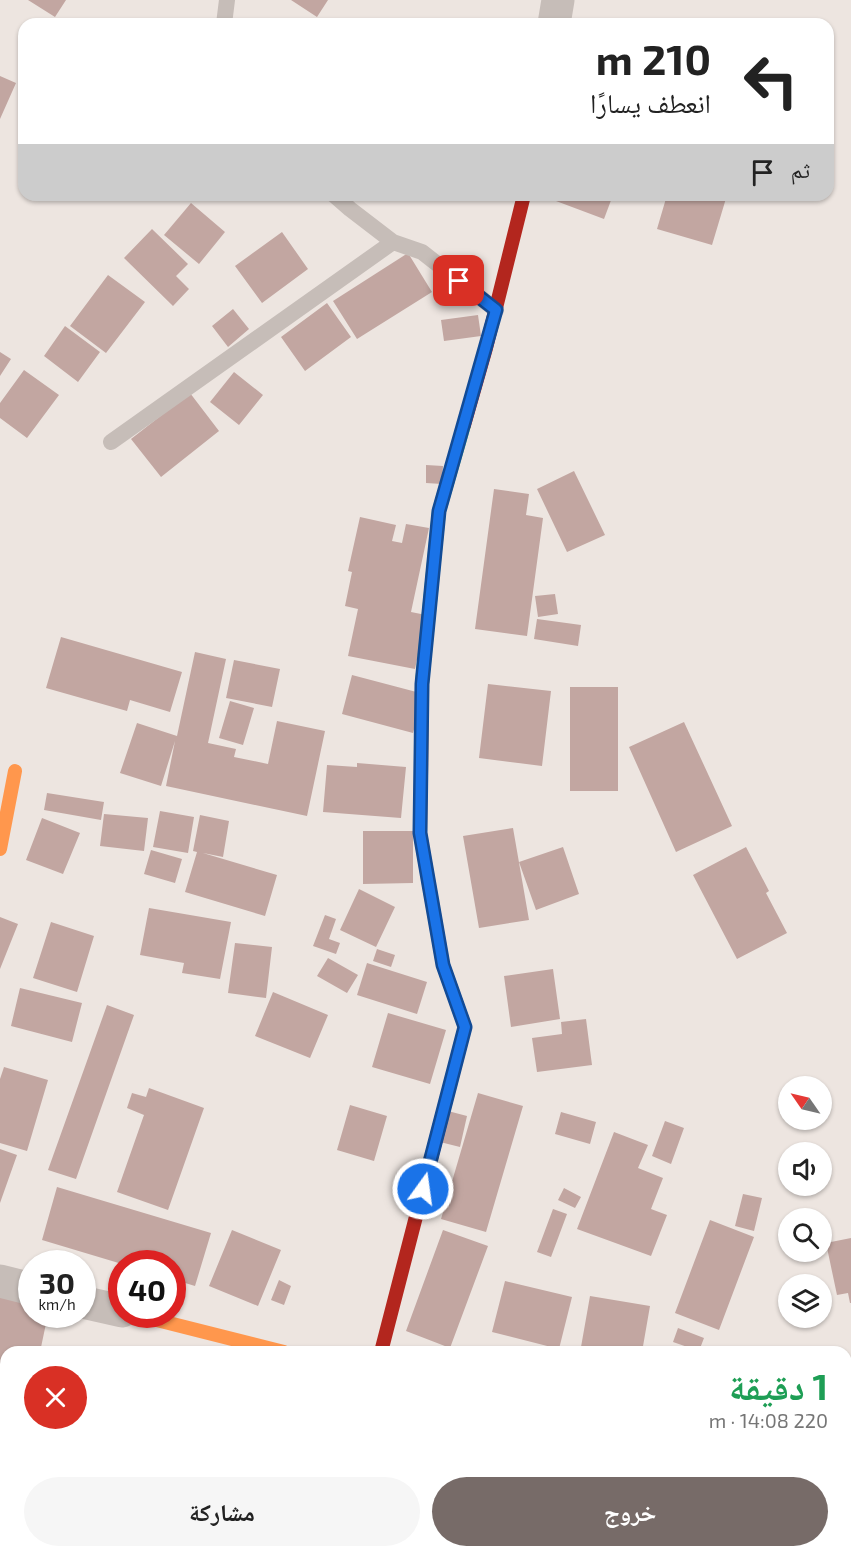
<!DOCTYPE html>
<html lang="ar">
<head>
<meta charset="utf-8">
<style>
	:root { --surface:#fff; --page:#f6f6f6; --text:#222; --muted:#767676; --accent:#776b68 }
	body { margin:0; font-family:"Exo 2","Noto Naskh Arabic",sans-serif; background:var(--page); color:var(--text); direction:rtl; height:100vh; display:flex; flex-direction:column; font-size:22px; white-space:nowrap }
	* { box-sizing:border-box; margin:0 }
	p { font-size:20px; color:var(--muted) }
	.icon { flex:none; width:33px; height:33px; fill:none; stroke:currentColor; stroke-width:2; stroke-linecap:round; stroke-linejoin:round }
	.map { position:relative; flex:1; overflow:hidden; direction:ltr }
	.panel { position:absolute; left:0px; top:1346px; width:852px; height:212px; display:flex; flex-direction:column; background:var(--surface); border-radius:18px 18px 0 0; box-shadow:0 2px 4px #0004; direction:rtl }
	.panel>* { flex:none }
	.top-card { position:absolute; left:18px; top:18px; width:816px; height:183px; border-radius:18px; box-shadow:0 2px 4px #0004; direction:rtl; background:#fff; color:var(--text); overflow:hidden }
	.needle { width:39px; rotate:304deg }
	.tools { position:absolute; left:778px; top:1076px; display:grid; gap:12px }
	.tools a { display:grid; place-items:center; width:54px; height:54px; border-radius:50%; background:var(--surface); box-shadow:0 2px 4px #0004; font-size:30px }
	.speed { position:absolute; left:18px; top:1250px; display:flex; gap:12px; font-size:30px; font-weight:700; text-align:center }
	.speed>* { display:grid; place-content:center; width:78px; height:78px; border-radius:50%; background:var(--surface); box-shadow:0 2px 4px #0004; line-height:1 }
	.speed small { font-size:15px; font-weight:400 }
	.speed .limit { border:9px solid #d22; background:#fff; color:#111 }
	.pin { position:absolute; display:grid; place-items:center; width:51px; height:51px; color:#fff; margin:-26px; border-radius:12px; box-shadow:0 3px 9px #0006 }
	.me { position:absolute; width:66px; margin:-33px; rotate:14deg; stroke-linejoin:round; filter:drop-shadow(0 0 4px #0008) }
	.turn { display:flex; align-items:center; gap:21px; height:126px; padding:0 24px; font-size:27px }
	.turn .icon { width:78px; height:78px; stroke-width:2.5 }
	.turn b { display:block; font-size:42px; line-height:51px }
	.then { display:flex; align-items:center; height:57px; padding:0 24px; background:#0003; gap:12px; font-size:22px }
	.round { display:grid; place-items:center; flex:none; width:63px; height:63px; border-radius:32px; background:var(--page) }
	.head { display:flex; align-items:center; justify-content:space-between; height:102px; padding:0 24px }
	h1 { font-size:36px; font-weight:700; line-height:45px; color:#1e9e55 }
	.primary-button { display:flex; gap:12px; margin-top:auto; padding:12px 24px }
	.primary-button a { flex:1; height:69px; border-radius:36px; background:var(--accent); color:#fff; font-size:24px; font-weight:700; line-height:69px; text-align:center }
	.primary-button a+a { background:var(--page); color:var(--text) }
	.map>svg:first-child { display:block }
	.green { fill:#d1d2b9 }
	.building { fill:#c2a6a1 }
	.lines { fill:none; stroke-linecap:round; stroke-linejoin:round }
	.lane { stroke:#c6bdb8; stroke-width:16 }
	.street { stroke:#c6bdb8; stroke-width:33 }
	.fast { stroke:#63d668; stroke-width:14 }
	.slow { stroke:#ff974d; stroke-width:14 }
	.jam { stroke:#b3261e; stroke-width:14 }
	.route-casing { stroke:#114b97; stroke-width:15 }
	.route { stroke:#1a73e8; stroke-width:10 }
</style>
</head>
<body>
<div class="map">
<svg width="851" height="1556" viewBox="0 0 851 1556">
	<rect width="100%" height="100%" fill="#ede5e0"/>
	<!-- green -->
	<path class="green" d="M364,1551H455L454,1556H385Z"/>
	<!-- building -->
	<path class="building" d="M28,0H66L55,17Z
		M291,0H328L317,17Z
		M0,76L16,83L0,119Z
		M558,195H613L604,219L556,201Z
		M667,195H727L712,245L657,229Z
		M191,203L225,232L199,264L164,235Z
		M152,229L188,264L176,276L189,289L173,306L124,258Z
		M282,232L308,269L262,303L235,266Z
		M408,253L432,292L357,339L333,301Z
		M108,275L145,302L106,353L70,326Z
		M327,303L351,337L305,371L281,337Z
		M233,309L249,329L228,347L212,326Z
		M478,315L481,336L444,341L441,320Z
		M65,326L100,352L78,382L44,356Z
		M0,352L11,359L0,376Z
		M24,370L59,395L27,438L0,418V403Z
		M234,372L263,395L239,425L210,402Z
		M190,393L219,431L161,477L131,439Z
		M426,465L443,466L442,484L426,483Z
		M574,471L605,535L567,552L537,489Z
		M494,489L529,494L526,515L543,518L527,636L475,629Z
		M360,517L396,525L392,541L402,543L406,524L429,528L411,612L426,615L415,669L348,656L358,609L345,606L352,572L348,571Z
		M555,594L558,614L538,617L535,596Z
		M537,619L581,625L578,646L534,639Z
		M61,637L182,672L170,712L130,700L127,711L46,688Z
		M195,652L226,659L208,743L236,749L234,757L268,764L277,721L325,731L307,816L166,786L175,741L161,786L120,773L137,723L177,736Z
		M234,660L280,669L272,707L226,698Z
		M352,675L424,694L413,733L342,714Z
		M488,684L551,691L542,766L479,758Z
		M570,687H618V791H570Z
		M230,701L254,708L243,745L219,738Z
		M684,722L732,826L676,852L629,747Z
		M357,763L406,767L401,818L323,812L327,765L357,767Z
		M47,793L104,802L101,820L44,810Z
		M160,811L194,817L188,853L153,847Z
		M104,814L148,818L144,851L100,846Z
		M200,815L229,821L223,857L203,853L277,875L265,916L185,892L197,852L193,851Z
		M42,818L80,833L63,874L26,860Z
		M513,828L529,920L479,928L463,836Z
		M363,831H413V883L363,884Z
		M563,847L579,894L536,910L519,862Z
		M746,847L769,891L766,893L787,933L737,959L693,875Z
		M151,850L182,859L175,883L144,874Z
		M359,889L395,907L376,947L340,930Z
		M149,908L231,922L220,979L182,973L184,963L140,955Z
		M325,915L336,919L329,939L340,943L336,954L313,946Z
		M0,917L18,924L0,969Z
		M51,922L94,936L77,992L33,978Z
		M235,943L272,947L266,998L228,993Z
		M377,949L395,955L391,967L373,961Z
		M328,958L358,975L347,993L317,976Z
		M367,963L427,982L417,1014L357,995Z
		M553,969L560,1019L511,1027L504,976Z
		M20,988L82,1003L72,1042L11,1026Z
		M273,992L328,1015L310,1058L255,1036Z
		M107,1005L134,1015L76,1179L48,1170Z
		M388,1013L446,1030L430,1084L372,1067Z
		M586,1019L592,1065L537,1072L532,1038L562,1034L561,1022Z
		M4,1067L48,1080L27,1151L0,1143V1079Z
		M149,1088L204,1108L168,1210L117,1192L144,1115L127,1108L132,1093L146,1097Z
		M478,1093L523,1106L486,1232L441,1219Z
		M350,1105L387,1116L374,1161L337,1150Z
		M448,1111L467,1116L460,1147L440,1142Z
		M561,1112L596,1122L590,1144L555,1134Z
		M665,1121L684,1128L671,1164L652,1156Z
		M614,1132L648,1145L638,1168L663,1178L651,1209L667,1215L651,1256L577,1229Z
		M0,1149L17,1155L0,1203Z
		M57,1187L211,1233L195,1286L172,1279V1263L122,1264L42,1240Z
		M564,1188L581,1197L575,1208L558,1200Z
		M743,1194L762,1198L754,1231L735,1226Z
		M553,1209L567,1214L551,1257L537,1252Z
		M710,1220L754,1237L719,1330L675,1313Z
		M232,1230L281,1250L258,1306L209,1286Z
		M443,1230L488,1246L450,1348L406,1331Z
		M851,1238V1303H850L848,1293L837,1295L826,1243Z
		M279,1280L291,1286L284,1305L271,1300Z
		M505,1281L572,1297L559,1349L492,1332Z
		M0,1286L32,1293V1314H48L40,1352H6V1380L0,1378Z
		M590,1296L650,1306L642,1352H607L581,1347Z
		M678,1328L704,1338L699,1351L673,1342Z
		M846,1409H851V1465L846,1464Z
		M250,1551H301L300,1556H249Z"/>
	<g class="lines">
		<!-- lane -->
		<path class="lane" d="M224,24L227,0
			M334,195L350,209L393,242L422,252L496,310
			M111,442L393,242"/>
		<!-- street -->
		<path class="street" d="M554,24L558,0
			M0,1281L32,1289
			M82,1302L122,1311
			M846,1502L851,1504
			M334,1556L335,1551
			M535,1556L536,1551
			M827,1556L829,1551"/>
		<!-- fast -->
		<path class="fast" d="M422,719V683L439,511L464,425"/>
		<!-- slow -->
		<path class="slow" d="M422,719L420,833L443,965L465,1027L442,1116
			M0,849L15,771
			M133,1314L284,1352"/>
		<!-- jam -->
		<path class="jam" d="M464,425L486,348L524,195
			M381,1352L442,1116"/>
	</g>
	<g class="lines">
		<defs>
			<path id="route" d="M423,1189L465,1027L443,965L420,833L422,684L439,511L496,310L459,281"/>
		</defs>
		<!-- route casing -->
		<use href="#route" class="route-casing"/>
		<!-- route -->
		<use href="#route" class="route"/>
	</g>
</svg>
<div class="tools">
<a><svg class="needle" viewBox="-14 -14 28 28"><path d="M0-13l5 13h-10z" fill="#e53935"/><path d="M0 13l5-13h-10z" fill="#767676"/></svg></a>
<a><svg class="icon" aria-label="sound" viewBox="0 0 24 24"><path d="M4 9h4l5-4v14l-5-4H4zM17 9q2 3 0 6"/></svg></a>
<a><svg class="icon" aria-label="search" viewBox="0 0 24 24"><circle cx="10" cy="10" r="6"/><path d="M15 15l6 6"/></svg></a>
<a><svg class="icon" aria-label="layers" viewBox="0 0 24 24"><path d="M12 4l9 5-9 5-9-5zM3 14l9 5 9-5"/></svg></a>
</div>
<div class="speed"><div>30<small>km/h</small></div><div class="limit">40</div></div>
<div class="pin" style="left:459px;top:281px;background:#d93025"><svg class="icon" aria-label="arrive" viewBox="0 0 24 24"><path d="M6 21V4h12l-3 4 3 4H6"/></svg></div>
<svg class="me" style="left:423px;top:1189px" viewBox="-20 -20 40 40"><circle r="17" fill="#1a73e8" stroke="#fff" stroke-width="3"/><path d="M0-11L8 9 0 5-8 9z" fill="#fff"/></svg>
<div class="top-card">
<div class="turn"><svg class="icon" aria-label="left" viewBox="0 0 24 24"><path d="M17 20v-9H6M10 6l-5 5 5 5"/></svg><div><b>210 m</b>انعطف يسارًا</div></div>
<div class="then">ثم<svg class="icon" aria-label="arrive" viewBox="0 0 24 24"><path d="M6 21V4h12l-3 4 3 4H6"/></svg></div>
</div>
<section class="panel">
<div class="head"><div><h1>1 دقيقة</h1><p>220 m · 14:08</p></div><a class="round" style="background:#d93025;color:#fff"><svg class="icon" aria-label="close" viewBox="0 0 24 24"><path d="M6 6l12 12M18 6L6 18"/></svg></a></div>
<div class="primary-button"><a>خروج</a><a>مشاركة</a></div>
</section>
</div>
</body>
</html>
